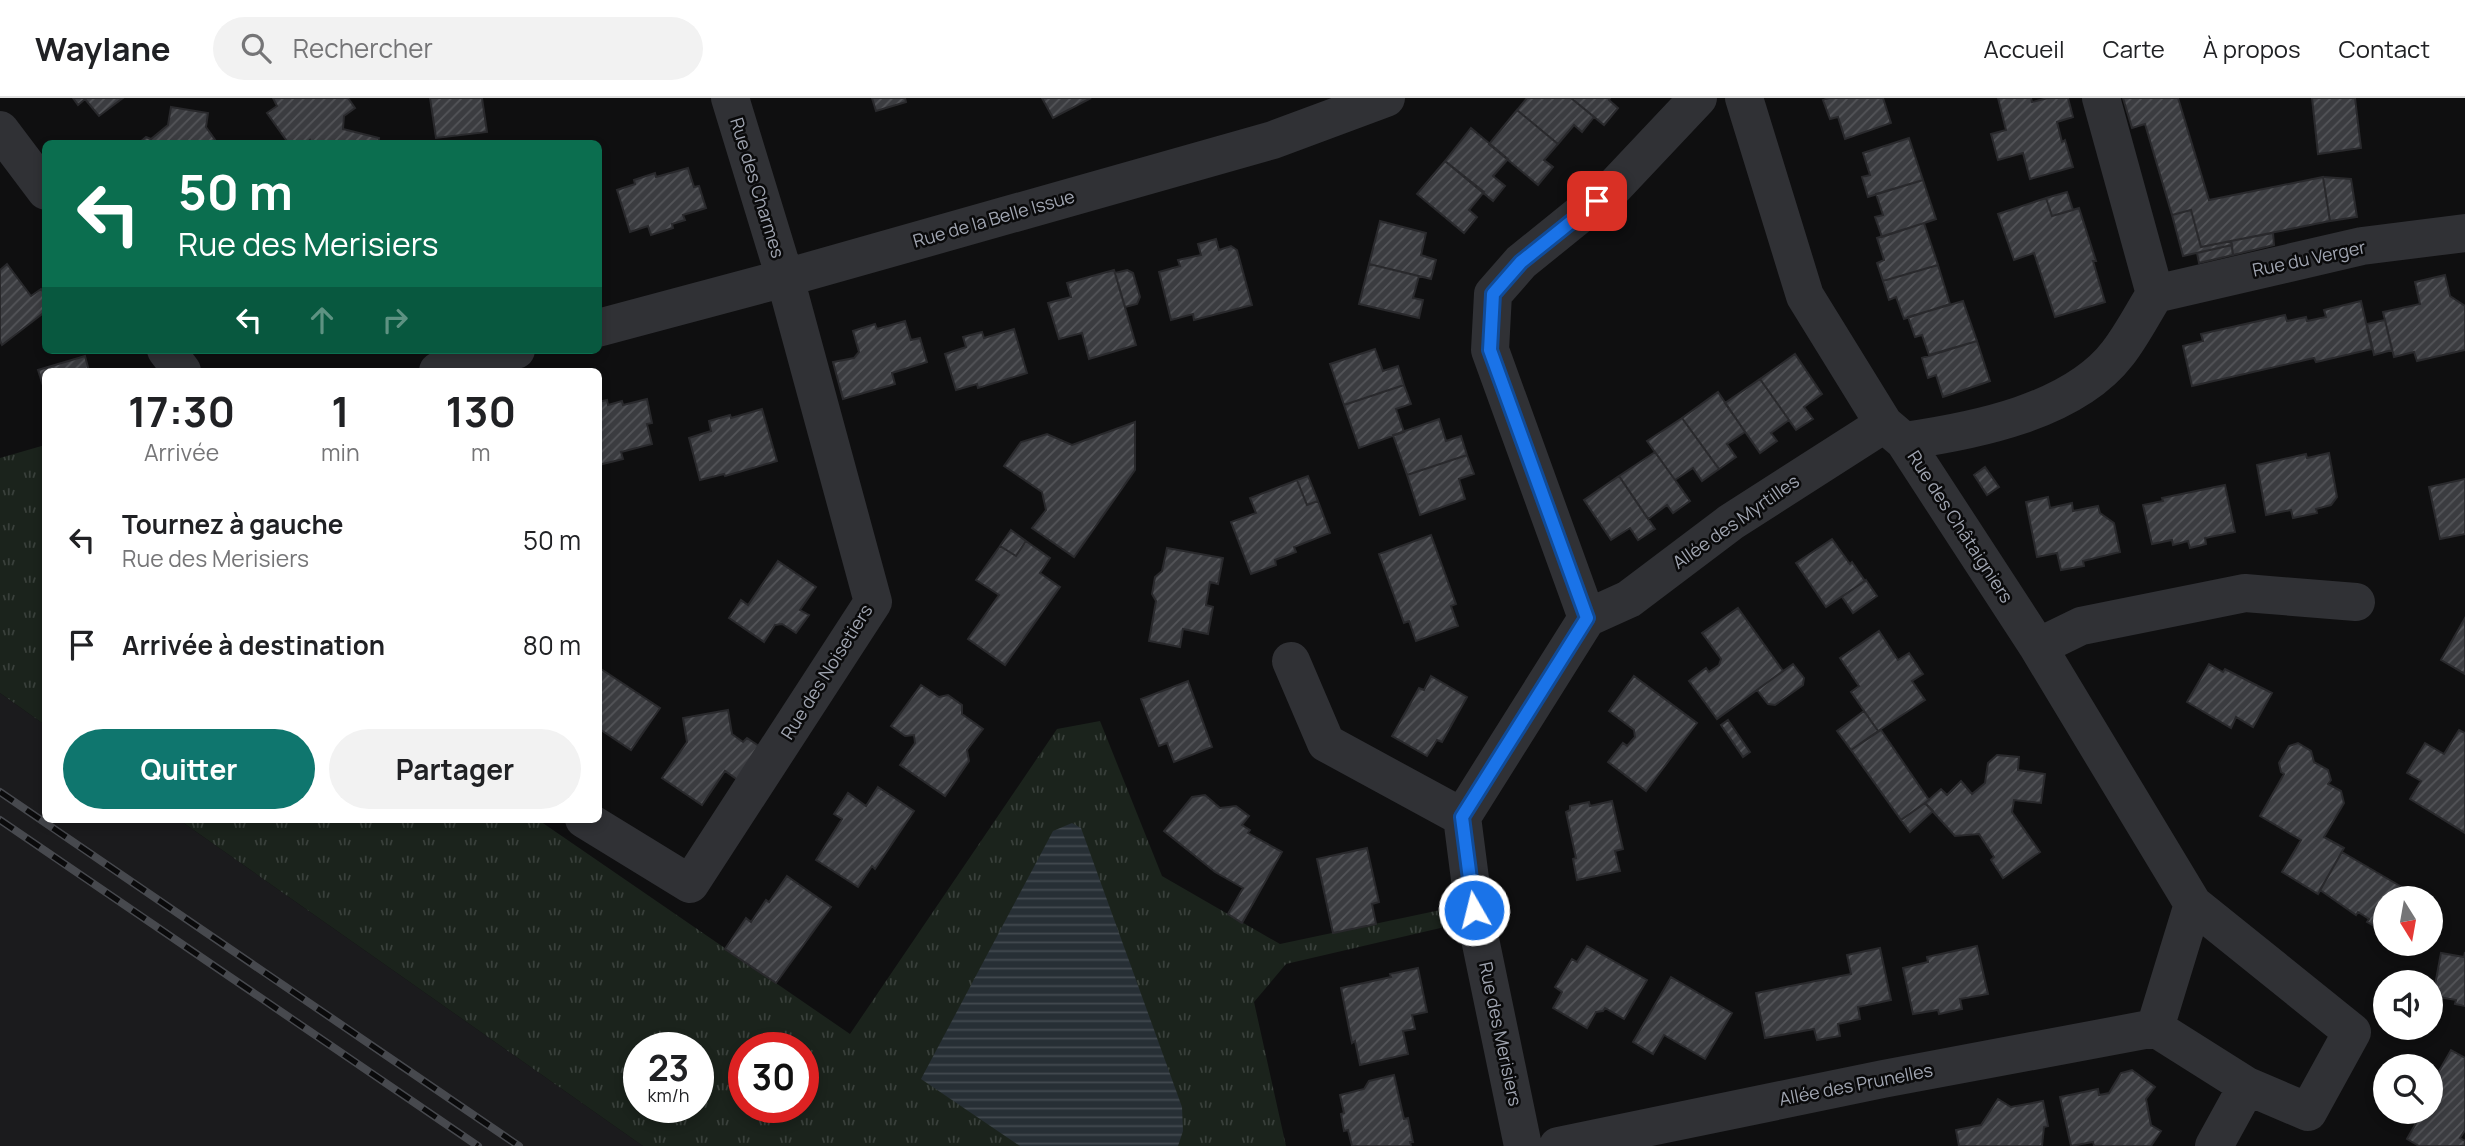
<!DOCTYPE html>
<html lang="fr">
<head>
<meta charset="utf-8">
<style>
	:root { --surface:#fff; --page:#f2f2f2; --text:#202124; --muted:#757577; --line:#e0e0e0; --accent:#0f766e }
	body { margin:0; font-family:Manrope,sans-serif; background:var(--page); color:var(--text); height:100vh; display:flex; flex-direction:column; font-size:26px; white-space:nowrap }
	* { box-sizing:border-box; margin:0 }
	p { font-size:23px; color:var(--muted) }
	.icon { flex:none; width:38px; height:38px; fill:none; stroke:currentColor; stroke-width:2; stroke-linecap:round; stroke-linejoin:round }
	.map { position:relative; flex:1; overflow:hidden }
	.details { position:absolute; left:42px; top:270px; width:560px; height:455px; display:flex; flex-direction:column; background:var(--surface); border-radius:10px; box-shadow:0 4px 10px #0003 }
	.details>* { flex:none }
	.top-card { position:absolute; left:42px; top:42px; width:560px; height:214px; border-radius:10px; box-shadow:0 4px 10px #0003; background:#0b6e4f; color:#fff; overflow:hidden }
	.needle { width:46px; rotate:169deg }
	.controls { position:absolute; left:2373px; top:788px; display:grid; gap:14px }
	.controls a { display:grid; place-items:center; width:70px; height:70px; border-radius:50%; background:var(--surface); box-shadow:0 4px 10px #0003; font-size:35px }
	.speed { position:absolute; left:623px; top:934px; display:flex; gap:14px; font-size:35px; font-weight:700; text-align:center }
	.speed>* { display:grid; place-content:center; width:91px; height:91px; border-radius:50%; background:var(--surface); box-shadow:0 4px 10px #0003; line-height:1 }
	.speed small { font-size:18px; font-weight:400 }
	.speed .limit { border:10px solid #d22; background:#fff; color:#111 }
	.pin { position:absolute; display:grid; place-items:center; width:60px; height:60px; color:#fff; margin:-30px; border-radius:14px; box-shadow:0 4px 10px #0006 }
	.me { position:absolute; width:77px; margin:-38px; rotate:352deg; stroke-linejoin:round; filter:drop-shadow(0 0 5px #0008) }
	.turn { display:flex; align-items:center; gap:24px; height:147px; padding:0 21px; font-size:32px }
	.turn .icon { width:91px; height:91px; stroke-width:2.5 }
	.turn b { display:block; font-size:49px; line-height:60px }
	.lanes { display:flex; align-items:center; height:66px; padding:0 21px; background:#0003; justify-content:center; gap:35px; direction:ltr }
	.lanes .off { opacity:.35 }
	.eta { display:flex; justify-content:space-evenly; align-items:center; height:119px; text-align:center }
	.eta b { font-size:42px; font-weight:700; line-height:49px }
	.cta { display:flex; gap:14px; margin-top:auto; padding:14px 21px }
	.cta a { flex:1; height:80px; border-radius:42px; background:var(--accent); color:#fff; font-size:28px; font-weight:700; line-height:80px; text-align:center }
	.cta a+a { background:var(--page); color:var(--text) }
	ul { padding:0; list-style:none }
	li { display:flex; align-items:center; gap:21px; height:105px; padding:0 21px }
	li div { flex:1 }
	li b { display:block; font-size:26px }
	li em { font-style:normal }
	header { display:flex; align-items:center; gap:42px; box-sizing:border-box; height:98px; padding:0 35px; background:var(--surface); border-bottom:2px solid var(--line) }
	header strong { font-size:33px }
	nav { display:flex; gap:38px; margin-inline-start:auto; font-size:24px }
	.search { width:490px; height:63px; background:var(--page); display:flex; align-items:center; gap:18px; box-sizing:border-box; padding:0 24px; border-radius:38px; color:var(--muted); font-size:26px }
	.map>svg:first-child { display:block }
	.built { fill:#1b1b1d }
	.park { fill:url(#park-tufts); fill-rule:evenodd }
	.water { fill:url(#water-rules) }
	.building { fill:url(#building-hatch); stroke:#29292c; stroke-width:2 }
	.lines { fill:none; stroke-linecap:round; stroke-linejoin:round }
	.minor { stroke:#303135; stroke-width:38 }
	.rail-casing { stroke:#47494e; stroke-width:8 }
	.rail { stroke:#0a0a0b; stroke-width:5; stroke-dasharray:16; stroke-linecap:butt }
	.route-casing { stroke:#114b97; stroke-width:18 }
	.route { stroke:#1a73e8; stroke-width:12 }
	.labels { text-anchor:middle; stroke-width:5; stroke-linejoin:round; paint-order:stroke }
	.street-label { font-size:18px; fill:#a0a5b1; stroke:#0a0a0b }
</style>
</head>
<body>
<header>
<strong>Waylane</strong>
<div class="search"><svg class="icon" aria-label="search" viewBox="0 0 24 24"><circle cx="10" cy="10" r="6"/><path d="M15 15l6 6"/></svg>Rechercher</div>
<nav><a>Accueil</a><a>Carte</a><a>À propos</a><a>Contact</a></nav>
</header>
<div class="map">
<svg width="2465" height="1048" viewBox="0 0 2465 1048">
	<defs>
		<pattern id="park-tufts" width="24" height="20" patternUnits="userSpaceOnUse" patternTransform="scale(1.75)"><rect width="24" height="20" fill="#1b231c"/><path d="M3 7l-1-3M5 7V3M7 7l1-3M15 17l-1-3M17 17v-4M19 17l1-3" fill="none" stroke="#39403b"/></pattern>
		<pattern id="water-rules" width="6" height="5" patternUnits="userSpaceOnUse" patternTransform="scale(1.75)"><rect width="6" height="5" fill="#272f35"/><path d="M0 2.5h6" fill="none" stroke="#434a50"/></pattern>
		<pattern id="building-hatch" width="6" height="6" patternUnits="userSpaceOnUse" patternTransform="scale(1.75)"><rect width="6" height="6" fill="#3b3c40"/><path d="M-1 1l2-2M0 6l6-6M5 7l2-2" fill="none" stroke="#545559"/></pattern>
	</defs>
	<rect width="100%" height="100%" fill="#0f0f10"/>
	<!-- built -->
	<path class="built" d="M0,595L45,627L46,721H178L643,1048H0Z"/>
	<!-- park -->
	<path class="park" d="M45,347H46L45,627L0,595V360Z
		M1100,623L1162,778L1280,846L1445,811L1449,828L1286,866L1254,904L1286,1048H643L178,721H537L850,936L1057,631ZM639,950H698V1010H639ZM744,950H803V1010H744Z"/>
	<!-- water -->
	<path class="water" d="M1072,725L1081,730L1182,1009L1183,1033L1178,1048H1020L921,981L1053,733Z"/>
	<!-- building -->
	<path class="building" d="M73,0H123L99,18L85,1L78,7Z
		M273,0H348L355,10L344,18L343,31L379,40L378,46H312L310,42L306,46H289L267,15L277,8Z
		M430,0H482L487,34L436,40Z
		M872,0H905L906,4L876,13Z
		M1042,0H1091L1053,20Z
		M1527,0H1571L1594,19L1582,34L1574,27L1558,46L1517,12Z
		M1571,0H1610L1609,2L1618,10L1604,27Z
		M1829,0H1883L1891,25L1845,41L1838,19L1830,21L1823,2Z
		M1998,0H2031L2032,4L2048,0H2068L2073,19L2057,24L2062,44L2065,42L2073,69L2030,81L2023,55L1998,62L1991,36L2006,32Z
		M2123,0H2178L2209,102L2323,79L2330,123L2201,149L2191,112L2172,117L2145,26L2132,30Z
		M2312,0H2355L2361,50L2318,56Z
		M171,9L208,15L206,29L218,46H138L146,39L151,41L168,27Z
		M1517,12L1558,46L1544,62L1553,69L1538,87L1489,46Z
		M1471,30L1508,61L1493,78L1505,88L1493,103L1445,63Z
		M1909,40L1923,82L1868,99L1862,79L1870,77L1863,55Z
		M1445,63L1484,94L1469,112L1477,119L1464,135L1417,96Z
		M688,70L694,89L699,88L706,110L683,117L685,122L672,126L673,130L651,137L648,128L630,134L617,92L635,86L634,82L655,75L656,79Z
		M2323,79L2351,81L2357,119L2330,123Z
		M1923,82L1936,121L1882,139L1875,119L1883,117L1876,96Z
		M2067,94L2073,112L2052,118L2046,100Z
		M2046,100L2052,118L2079,110L2096,163H2093L2105,204L2055,219L2034,155L2014,162L1998,116Z
		M2191,112L2201,149L2231,143L2232,147L2183,158L2172,117Z
		M1380,123L1426,135L1421,157L1436,162L1431,181L1369,166Z
		M1924,125L1938,167L1883,183L1877,165L1884,162L1877,140Z
		M2273,135L2274,147L2233,157L2231,143Z
		M1216,141L1219,152L1231,148L1237,152L1252,207L1194,222L1193,216L1171,222L1159,174L1180,168L1178,162L1201,157L1198,146Z
		M2232,147L2233,157L2199,165L2197,155Z
		M7,166L31,198L41,191L46,197V213L2,247L0,243V172Z
		M1369,166L1419,178L1413,200L1423,202L1419,220L1359,206Z
		M1938,167L1950,206L1904,221L1896,199L1889,202L1883,183Z
		M1114,172L1136,247L1089,261L1082,235L1059,241L1048,205L1071,199L1067,185Z
		M1127,172L1133,175L1140,199L1137,206L1125,209L1115,175Z
		M2445,177L2450,198L2465,208V252L2417,263L2414,254L2394,259L2383,214L2420,206L2415,184Z
		M1963,203L1977,243L1929,257L1922,237L1915,239L1908,219Z
		M2361,203L2372,251L2316,264L2314,260L2192,288L2183,248L2203,243L2201,236L2285,217L2287,223L2306,219L2307,223L2326,219L2324,212Z
		M2385,222L2392,252L2374,257L2367,226Z
		M905,223L911,242L920,240L927,264L892,275L895,286L843,301L833,264L854,260L859,254L853,233L875,226L877,231Z
		M1014,231L1027,275L978,290L977,286L956,292L945,256L966,249L963,239L982,234L984,240Z
		M1977,243L1990,283L1943,299L1936,277L1928,280L1922,260Z
		M1375,251L1383,273L1398,268L1404,287L1344,307L1330,266Z
		M1795,256L1822,296L1804,309L1813,321L1796,332L1760,281Z
		M85,258L89,273H46V297L38,272Z
		M1760,281L1789,322L1771,335L1777,343L1760,355L1725,305Z
		M1404,287L1411,306L1396,311L1404,334L1359,350L1344,307Z
		M1718,294L1745,334L1727,346L1736,359L1719,371L1682,320Z
		M647,301L652,325L647,326L652,346L621,354L623,361L599,367L598,304L607,302L608,307L622,303L623,307Z
		M762,311L777,363L725,378L724,376L700,382L689,340L711,333L709,323L730,317L731,320Z
		M1682,320L1719,371L1702,383L1693,370L1675,382L1647,343Z
		M1439,321L1446,343L1461,338L1467,357L1407,377L1393,337Z
		M1135,324V372L1074,459L1032,430L1046,412L1042,394L1004,368L1021,344L1047,336L1072,347Z
		M1655,354L1690,403L1673,415L1667,407L1648,421L1619,378Z
		M2329,355L2337,399L2331,407L2316,411L2317,415L2293,420L2291,412L2266,417L2257,367L2306,356L2307,360Z
		M1467,357L1474,376L1459,381L1465,401L1420,417L1407,377Z
		M1985,369L1999,389L1987,397L1974,377Z
		M1308,378L1318,403L1307,407L1297,382Z
		M1619,378L1655,431L1638,442L1630,430L1611,442L1584,402Z
		M2465,381V436L2440,441L2429,389Z
		M1297,382L1307,407L1318,403L1330,435L1294,449L1296,454L1275,462L1276,467L1251,476L1231,424L1256,415L1250,400Z
		M2225,387L2235,434L2205,440L2206,446L2190,450L2188,443L2173,447L2172,442L2152,446L2143,407L2163,403L2162,400Z
		M2048,399L2050,410L2072,405L2073,413L2098,408L2100,415L2114,425L2120,454L2083,463L2084,468L2061,472L2057,455L2037,459L2026,404Z
		M1011,432L1026,443L1016,458L1000,448Z
		M1431,437L1456,506L1451,508L1458,528L1416,543L1409,523L1404,525L1379,456Z
		M1832,441L1850,466L1852,464L1865,483L1826,509L1796,465Z
		M1026,443L1050,460L1040,475L1060,489L1005,567L968,541L999,497L976,482L1000,448L1016,458Z
		M1167,450L1223,460L1218,486L1210,484L1206,507L1213,509L1208,536L1183,531L1180,549L1149,543L1156,503L1152,496L1155,479L1162,473Z
		M778,463L816,489L800,512L809,517L796,535L782,526L775,527L764,544L729,520L741,502L748,507Z
		M1866,482L1877,498L1853,515L1842,499Z
		M1738,510L1783,573L1717,621L1689,583L1706,570L1709,574L1719,567L1721,561L1702,535Z
		M2465,520V576L2441,562Z
		M1879,533L1898,562L1909,555L1923,576L1912,583L1925,602L1878,633L1851,594L1859,588L1840,560Z
		M1793,566L1804,580L1803,587L1775,607L1768,606L1757,592Z
		M2209,566L2223,574L2225,571L2272,595L2253,629L2236,619L2231,630L2187,604Z
		M598,569L660,610L631,652L598,630Z
		M1431,578L1467,599L1442,644L1437,642L1427,658L1392,638L1419,590L1424,592Z
		M1634,578L1697,625L1646,693L1608,664L1623,645L1627,648L1635,639L1634,632L1609,613Z
		M1188,583L1212,649L1174,664L1167,645L1159,648L1141,601Z
		M921,587L939,599L948,597L962,607V616L983,631L967,652L969,663L945,698L900,667L915,645L914,637L905,638L891,628Z
		M728,612L732,636L743,644L747,640L768,654L745,687L725,673L702,707L662,680L687,644L683,620Z
		M1864,613L1878,633L1851,652L1837,633Z
		M1728,622L1750,654L1743,659L1721,627Z
		M1881,632L1929,702L1901,722L1851,652Z
		M2459,632L2465,635V735L2410,701L2421,683L2407,675L2425,645L2444,656Z
		M2298,645L2311,653L2314,664L2328,672L2331,682L2328,686L2341,693L2344,705L2324,739L2344,750L2318,796L2282,774L2301,742L2260,718L2284,676L2281,674L2279,665L2289,648Z
		M1997,657L2019,659L2018,672L2045,676L2041,705L2014,702L2012,714L2040,754L2003,780L1991,762L1994,759L1979,736L1955,738L1925,705L1941,691L1947,697L1961,683L1972,696L1985,685L1988,665Z
		M878,689L914,713L875,771L872,768L858,789L816,762L842,721L834,716L848,695L866,708Z
		M1205,697L1220,710L1236,708L1249,718L1242,727L1250,732L1248,735L1282,754L1242,825L1228,816L1243,790L1215,774L1164,733L1192,699Z
		M1612,703L1623,751L1615,753L1620,773L1577,782L1573,761L1576,760L1566,714L1570,712V708L1589,704L1590,708Z
		M1925,705L1933,713L1910,734L1901,722Z
		M1367,750L1379,804L1372,806L1376,826L1333,835L1317,761Z
		M2342,754L2412,795L2409,800H2385V834L2367,824L2369,821L2358,814L2356,817L2320,792Z
		M787,778L831,809L776,885L725,851L746,820L751,824L766,802L769,804Z
		M1587,848L1647,882L1624,921L1605,910L1603,913L1596,914L1587,930L1553,910L1562,894L1555,889L1572,861L1577,864Z
		M1977,848L1988,896L1960,901L1962,911L1939,916L1938,912L1913,916L1903,870L1928,864L1927,859Z
		M1880,850L1891,902L1858,909L1860,921L1838,926L1840,938L1817,942L1814,931L1765,940L1756,895L1851,876L1847,857Z
		M2465,854V908L2455,906L2456,902L2433,898L2441,855L2464,859Z
		M1418,870L1427,914L1412,917L1415,931L1403,933L1408,956L1360,967L1355,943L1352,945L1341,890L1391,879L1390,876Z
		M1671,879L1732,915L1705,961L1664,937L1653,956L1633,944Z
		M2451,952L2465,960V1032L2460,1040L2465,1043V1048H2419L2407,1041L2420,1018L2412,1013H2431V987Z
		M2132,972L2155,989L2146,1001L2151,1027L2161,1033L2151,1048H2094L2093,1044L2071,1048L2060,999L2098,991L2099,997L2109,995L2121,975Z
		M1394,977L1404,1021L1408,1020L1413,1044H1410L1411,1048H1352L1348,1032L1344,1033L1341,1016L1344,1015L1340,997L1364,991L1369,983Z
		M1998,1001L2011,1009L2043,1003L2048,1028L2044,1029L2042,1048H1959L1956,1032L1981,1027Z"/>
	<g class="lines">
		<!-- minor -->
		<path class="minor" d="M1744,0L1805,198L1884,326L1904,343L2038,549L2193,806L2155,930
			M2101,0L2155,196L2362,148L2465,135
			M0,32L46,93
			M598,230L785,180L1273,42L1386,0
			M166,252L182,273
			M438,273L516,252
			M1904,343C1973,333 2073,314 2118,255C2132,237 2143,215 2155,196
			M1587,520L1629,501L1731,424L1884,326
			M2038,549L2081,528L2245,495L2356,504
			M1291,563L1326,645L1462,719
			M584,721L690,786L873,504L785,180L730,0
			M2155,930L2247,988L2308,1014L2352,934L2193,806
			M1523,1048L1474,812L1462,719L1587,520L1490,252L1493,196L1521,164L1615,88L1698,0
			M1558,1048L1883,981L2155,930
			M2214,1048L2247,988"/>
		<defs>
			<path id="rail" d="M0,694L519,1048
				M0,722L478,1048"/>
		</defs>
		<!-- rail casing -->
		<use href="#rail" class="rail-casing"/>
		<!-- rail -->
		<use href="#rail" class="rail"/>
	</g>
	<g class="lines">
		<defs>
			<path id="route" d="M1474,812L1462,719L1587,520L1490,252L1493,196L1521,164L1597,103"/>
		</defs>
		<!-- route casing -->
		<use href="#route" class="route-casing"/>
		<!-- route -->
		<use href="#route" class="route"/>
	</g>
	<g class="labels">
		<!-- street labels -->
		<g class="street-label">
			<text transform="translate(757 90) rotate(73)" y="6">Rue des Charmes</text>
			<text transform="translate(994 121) rotate(-16)" y="6">Rue de la Belle Issue</text>
			<text transform="translate(2309 161) rotate(-12)" y="6">Rue du Verger</text>
			<text transform="translate(1736 424) rotate(-35)" y="6">Allée des Myrtilles</text>
			<text transform="translate(1960 429) rotate(57)" y="6">Rue des Châtaigniers</text>
			<text transform="translate(827 574) rotate(-58)" y="6">Rue des Noisetiers</text>
			<text transform="translate(1500 936) rotate(78)" y="6">Rue des Merisiers</text>
			<text transform="translate(1856 987) rotate(-11)" y="6">Allée des Prunelles</text>
		</g>
	</g>
</svg>
<div class="controls">
<a><svg class="needle" viewBox="-14 -14 28 28"><path d="M0-13l5 13h-10z" fill="#e53935"/><path d="M0 13l5-13h-10z" fill="#757577"/></svg></a>
<a><svg class="icon" aria-label="sound" viewBox="0 0 24 24"><path d="M4 9h4l5-4v14l-5-4H4zM17 9q2 3 0 6"/></svg></a>
<a><svg class="icon" aria-label="search" viewBox="0 0 24 24"><circle cx="10" cy="10" r="6"/><path d="M15 15l6 6"/></svg></a>
</div>
<div class="speed"><div>23<small>km/h</small></div><div class="limit">30</div></div>
<div class="pin" style="left:1597px;top:103px;background:#d93025"><svg class="icon" aria-label="arrive" viewBox="0 0 24 24"><path d="M6 21V4h12l-3 4 3 4H6"/></svg></div>
<svg class="me" style="left:1474px;top:812px" viewBox="-20 -20 40 40"><circle r="17" fill="#1a73e8" stroke="#fff" stroke-width="3"/><path d="M0-11L8 9 0 5-8 9z" fill="#fff"/></svg>
<div class="top-card">
<div class="turn"><svg class="icon" aria-label="left" viewBox="0 0 24 24"><path d="M17 20v-9H6M10 6l-5 5 5 5"/></svg><div><b>50 m</b>Rue des Merisiers</div></div>
<div class="lanes"><svg class="icon" aria-label="left" viewBox="0 0 24 24"><path d="M17 20v-9H6M10 6l-5 5 5 5"/></svg><svg class="icon off" aria-label="ahead" viewBox="0 0 24 24"><path d="M12 20V5M6 11l6-6 6 6"/></svg><svg class="icon off" aria-label="right" viewBox="0 0 24 24"><path d="M7 20v-9h11M14 6l5 5-5 5"/></svg></div>
</div>
<section class="details">
<div class="eta">
<div><b>17:30</b><p>Arrivée</p></div>
<div><b>1</b><p>min</p></div>
<div><b>130</b><p>m</p></div>
</div>
<ul>
<li><svg class="icon" aria-label="left" viewBox="0 0 24 24"><path d="M17 20v-9H6M10 6l-5 5 5 5"/></svg><div><b>Tournez à gauche</b><p>Rue des Merisiers</p></div><em>50 m</em></li>
<li><svg class="icon" aria-label="arrive" viewBox="0 0 24 24"><path d="M6 21V4h12l-3 4 3 4H6"/></svg><div><b>Arrivée à destination</b></div><em>80 m</em></li>
</ul>
<div class="cta"><a>Quitter</a><a>Partager</a></div>
</section>
</div>
</body>
</html>
